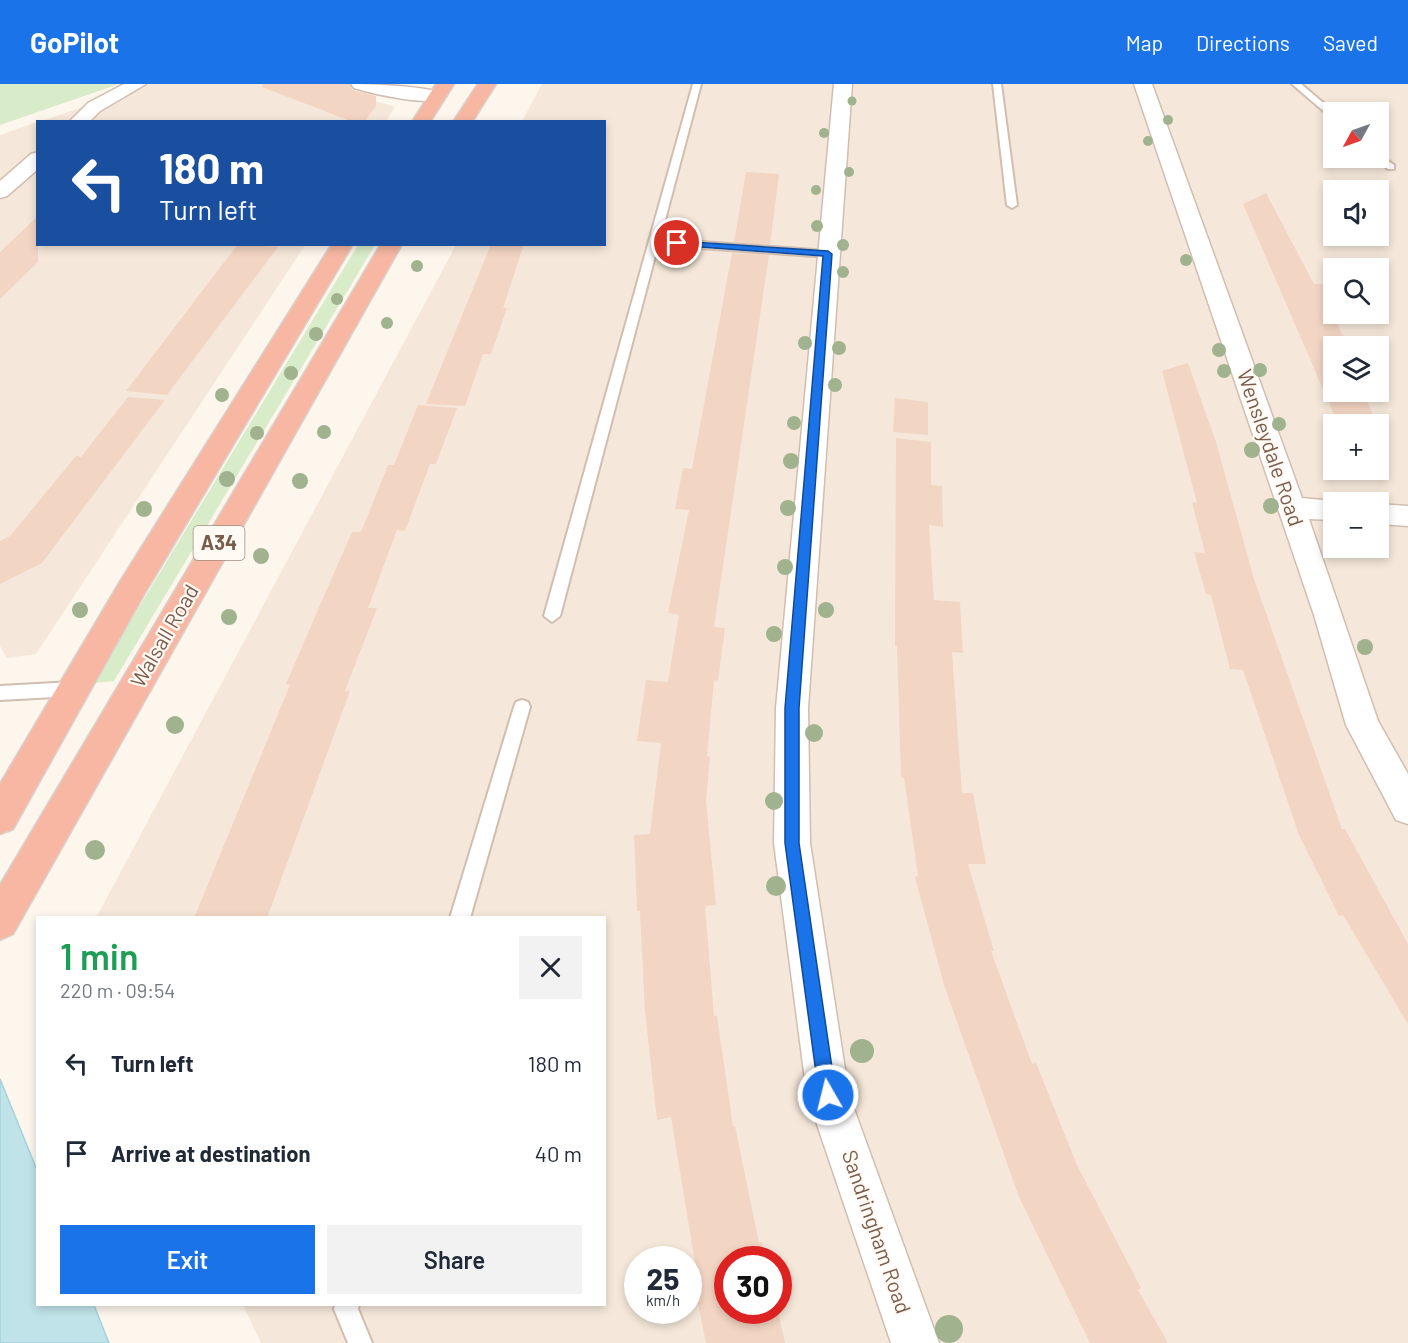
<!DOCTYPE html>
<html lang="en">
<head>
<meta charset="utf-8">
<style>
	:root { --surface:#fff; --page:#f2f2f3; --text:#1f2937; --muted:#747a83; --accent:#1a73e8 }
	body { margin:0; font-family:Barlow,sans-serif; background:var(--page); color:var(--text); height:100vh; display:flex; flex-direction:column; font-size:22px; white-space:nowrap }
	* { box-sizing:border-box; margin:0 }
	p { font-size:20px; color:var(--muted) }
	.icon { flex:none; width:33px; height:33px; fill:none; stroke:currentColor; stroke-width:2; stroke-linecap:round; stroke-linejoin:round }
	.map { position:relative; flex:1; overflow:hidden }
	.side { position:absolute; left:36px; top:832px; width:570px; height:390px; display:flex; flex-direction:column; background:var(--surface); border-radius:0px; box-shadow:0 3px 9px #0003 }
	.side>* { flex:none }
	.banner { position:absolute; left:36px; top:36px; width:570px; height:126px; border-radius:0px; box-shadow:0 3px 9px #0003; background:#1a4fa0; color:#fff; overflow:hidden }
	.needle { width:39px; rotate:230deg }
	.controls { position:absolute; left:1323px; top:18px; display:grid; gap:12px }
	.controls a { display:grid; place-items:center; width:66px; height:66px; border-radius:0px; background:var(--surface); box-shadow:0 3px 9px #0003; font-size:30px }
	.speed { position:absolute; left:624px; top:1162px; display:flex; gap:12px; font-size:30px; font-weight:700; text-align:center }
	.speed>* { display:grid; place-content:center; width:78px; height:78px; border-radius:50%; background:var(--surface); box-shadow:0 3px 9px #0003; line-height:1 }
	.speed small { font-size:15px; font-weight:400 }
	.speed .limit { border:9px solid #d22; background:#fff; color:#111 }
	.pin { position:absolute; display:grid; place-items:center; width:51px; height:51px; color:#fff; margin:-26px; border:3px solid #fff; border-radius:50%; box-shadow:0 2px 6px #0007 }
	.me { position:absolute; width:66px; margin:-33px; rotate:352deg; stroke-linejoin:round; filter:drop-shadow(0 0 4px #0008) }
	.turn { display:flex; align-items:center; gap:21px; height:126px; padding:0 24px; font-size:27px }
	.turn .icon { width:78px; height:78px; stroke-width:2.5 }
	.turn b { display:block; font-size:42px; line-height:51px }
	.round { display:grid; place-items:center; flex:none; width:63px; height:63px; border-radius:0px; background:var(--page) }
	.overview { display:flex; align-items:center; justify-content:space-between; height:102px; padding:0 24px }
	h1 { font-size:36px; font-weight:600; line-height:45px; color:#1e9e55 }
	.primary-button { display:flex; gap:12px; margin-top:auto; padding:12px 24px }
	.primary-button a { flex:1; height:69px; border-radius:0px; background:var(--accent); color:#fff; font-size:24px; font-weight:600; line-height:69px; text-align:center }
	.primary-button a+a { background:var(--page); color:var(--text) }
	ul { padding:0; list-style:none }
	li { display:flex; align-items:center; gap:18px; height:90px; padding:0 24px }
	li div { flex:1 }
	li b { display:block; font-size:22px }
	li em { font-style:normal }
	header { display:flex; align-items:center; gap:36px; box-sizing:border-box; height:84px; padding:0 30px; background:var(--accent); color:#fff }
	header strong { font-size:28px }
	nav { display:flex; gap:33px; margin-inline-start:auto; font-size:21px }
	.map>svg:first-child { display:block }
	.residential { fill:#f5e8da; fill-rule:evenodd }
	.green { fill:#d8ecc9 }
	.water { fill:#bfe3e8; stroke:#a5d3da; stroke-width:1.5 }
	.building { fill:#f3d5c3 }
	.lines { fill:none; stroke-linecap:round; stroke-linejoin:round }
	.lane-casing { stroke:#d1beb0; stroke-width:4 }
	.street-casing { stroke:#d1beb0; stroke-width:3 }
	.highway-casing { stroke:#dad1cd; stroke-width:3 }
	.lane { fill:#fff; fill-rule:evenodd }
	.street { fill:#fff; fill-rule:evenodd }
	.highway { fill:#f7b7a3; fill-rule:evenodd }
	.tree { fill:#a0b28e }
	.route { fill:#1a73e8; stroke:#114b97; stroke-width:1.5 }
	.labels { text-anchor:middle; stroke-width:4.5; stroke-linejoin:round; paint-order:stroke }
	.shield { fill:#fffaf3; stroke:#a28b7f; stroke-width:1.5 }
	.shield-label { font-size:20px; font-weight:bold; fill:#7a5c4d }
	.street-label { font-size:21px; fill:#7a5c4d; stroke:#fffaf3 }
</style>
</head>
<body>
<header>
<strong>GoPilot</strong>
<nav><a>Map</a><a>Directions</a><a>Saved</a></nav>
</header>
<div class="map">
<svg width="1408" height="1259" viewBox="0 0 1408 1259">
	<rect width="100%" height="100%" fill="#fdf6ec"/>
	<!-- residential -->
	<path class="residential" d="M150,0H318L395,23L385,38H39Z
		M542,0H1408V1259H261L243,1221H604V834H96L456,161L604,160V38L522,37ZM1334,28H1378V74H1334ZM1334,106H1378V152H1334ZM1334,184H1378V230H1334ZM1334,262H1378V308H1334ZM1334,340H1378V386H1334ZM1334,418H1378V464H1334ZM638,1176H688V1227H638ZM728,1176H778V1227H728Z
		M37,38L38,160L305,161L36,570L7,574L0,562V51Z"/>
	<!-- green -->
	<path class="green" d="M0,0H119L0,41Z
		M358,161H375L114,597L93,599Z"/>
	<!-- water -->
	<path class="water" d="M0,995L37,1086L38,1221H94L109,1259H0Z"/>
	<!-- building -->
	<path class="building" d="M263,0H349L353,6L376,12V22L364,38H353L262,3Z
		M746,88L779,90L770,161L734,158Z
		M1266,109L1314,200H1324L1334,219V232L1347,262H1334V308H1363L1377,340H1339L1335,333L1243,120Z
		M38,132V178L0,215V168Z
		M238,160L278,163L167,311L126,307Z
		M491,160H524L503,224H507L491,270H483L465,322L426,320Z
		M732,169L769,171L714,543L725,544L718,597L714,596L707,672L710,673L706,717L716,821L705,822L714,932H717L733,1042H735L759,1159L762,1158L766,1176H728V1227H778L785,1259H706L690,1180L695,1179L671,1033L657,1036L645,927L640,827H637L634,751L650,750L661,659L637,657L646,596L668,598L679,531L668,529L689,426L675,425L683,384L692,385Z
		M1188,279L1216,358L1254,495L1342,745H1345L1408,860V940L1343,831L1339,832L1299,751L1243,586L1230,585L1211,511L1206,510L1194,468L1205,469L1192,418L1197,419L1162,287Z
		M128,313L165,316L42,479L0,500V457L10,452L76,372L81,373Z
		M895,314L928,318V351L893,348Z
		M418,321L457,324L436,380H430L405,447L397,446L368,524H377L345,607H350L267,834H194L290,601L286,600L320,521L352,448H361L388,381H394Z
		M896,354L931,358V401L942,402L943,443L929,441L934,516L960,518L963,569L952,568L962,709H973L986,780H968L994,867H991L1032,980L1036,979L1077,1081L1141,1204L1138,1206L1168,1259H1090L1019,1113L944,901L915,793L918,792L904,694L901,693L897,562H895Z"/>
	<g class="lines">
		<defs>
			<path id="lane" d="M693,0H701L660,155L828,167L833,170L828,173L658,161L560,532L552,538L544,532Z
				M993,0H1001L1017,121L1012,124L1007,121Z
				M1292,0H1301L1334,28V36Z
				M1378,70L1394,81V85H1388L1375,75Z
				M73,598L79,600L81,605L79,610L73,612L0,616V602Z
				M522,616L528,618L530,623L470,834H450L514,623L516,618Z
				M335,1221H359L358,1225L372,1259H348L334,1225Z"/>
			<path id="street" d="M124,0H146L100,27L89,38H69L88,19Z
				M351,0C367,0 438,2 446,12C436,25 370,9 354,4Z
				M834,0H852L808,624L810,759L849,1011L939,1259H891L807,1011L774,759L776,624Z
				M1134,0H1152L1302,414L1343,418H1334V436L1309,435L1378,637L1408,690V740L1396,736L1346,641L1314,531Z
				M38,68V85L7,112L0,114V97L31,70Z
				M1378,420L1408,422V442L1378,440Z"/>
			<path id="highway" d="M436,0H454L430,38H412Z
				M478,0H496L472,38H453Z
				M332,160H353L143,512L13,745L0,750V700L121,496Z
				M381,160H402L13,850L0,856V801Z"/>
		</defs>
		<!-- lane casing -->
		<use href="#lane" class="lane-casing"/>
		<!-- street casing -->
		<use href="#street" class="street-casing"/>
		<!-- highway casing -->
		<use href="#highway" class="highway-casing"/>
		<!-- lane -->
		<use href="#lane" class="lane"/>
		<!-- street -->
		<use href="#street" class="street"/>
		<!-- highway -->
		<use href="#highway" class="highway"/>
	</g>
	<!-- trees -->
	<g class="tree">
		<circle cx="852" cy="17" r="4.5"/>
		<circle cx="1168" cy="36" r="5"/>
		<circle cx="824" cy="49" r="5"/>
		<circle cx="1148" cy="57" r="5"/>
		<circle cx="849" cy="88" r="5"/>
		<circle cx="816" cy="106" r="5"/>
		<circle cx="817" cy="142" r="6"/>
		<circle cx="843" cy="161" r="6"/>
		<circle cx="1186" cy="176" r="6"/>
		<circle cx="417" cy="182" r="6"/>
		<circle cx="843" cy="188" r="6"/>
		<circle cx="337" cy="215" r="6"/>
		<circle cx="387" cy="239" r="6"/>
		<circle cx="316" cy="250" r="7"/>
		<circle cx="805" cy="259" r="7"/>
		<circle cx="839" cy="264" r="7"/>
		<circle cx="1219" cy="266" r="7"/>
		<circle cx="1260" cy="286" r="7"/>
		<circle cx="1224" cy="287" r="7"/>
		<circle cx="291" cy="289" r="7"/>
		<circle cx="835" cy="301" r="7"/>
		<circle cx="222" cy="311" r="7"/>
		<circle cx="794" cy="339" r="7"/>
		<circle cx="1279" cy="340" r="7"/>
		<circle cx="324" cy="348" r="7"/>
		<circle cx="257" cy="349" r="7"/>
		<circle cx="1252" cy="366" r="8"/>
		<circle cx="791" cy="377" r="8"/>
		<circle cx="227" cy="395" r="8"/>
		<circle cx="300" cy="397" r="8"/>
		<circle cx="1271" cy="422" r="8"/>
		<circle cx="788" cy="424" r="8"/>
		<circle cx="144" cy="425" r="8"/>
		<circle cx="261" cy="472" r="8"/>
		<circle cx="785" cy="483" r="8"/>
		<circle cx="80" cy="526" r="8"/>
		<circle cx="826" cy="526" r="8"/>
		<circle cx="229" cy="533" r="8"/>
		<circle cx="774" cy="550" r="8"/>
		<circle cx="1365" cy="563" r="8"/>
		<circle cx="175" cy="641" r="9"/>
		<circle cx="814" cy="649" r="9"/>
		<circle cx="774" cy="717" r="9"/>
		<circle cx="95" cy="766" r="10"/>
		<circle cx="776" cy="802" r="10"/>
		<circle cx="862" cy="967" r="12"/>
		<circle cx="949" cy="1245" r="14"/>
	</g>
	<!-- route -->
	<path class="route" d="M677,157L828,167L832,170L799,624V759L836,1011L834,1017L828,1020L821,1017L819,1011L785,759V624L823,172L674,161V157Z"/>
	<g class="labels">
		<!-- shield labels -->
		<rect class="shield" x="193.5" y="442" width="51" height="34" rx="4.5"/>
		<g class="shield-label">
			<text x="219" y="466">A34</text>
		</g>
		<!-- street labels -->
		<g class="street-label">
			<text transform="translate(1270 364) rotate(71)" y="7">Wensleydale Road</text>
			<text transform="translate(165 552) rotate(-60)" y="7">Walsall Road</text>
			<text transform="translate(876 1148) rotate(71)" y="7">Sandringham Road</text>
		</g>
	</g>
</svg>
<div class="controls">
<a><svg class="needle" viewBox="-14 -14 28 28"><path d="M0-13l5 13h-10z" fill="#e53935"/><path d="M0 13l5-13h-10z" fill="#747a83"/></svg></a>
<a><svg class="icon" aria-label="sound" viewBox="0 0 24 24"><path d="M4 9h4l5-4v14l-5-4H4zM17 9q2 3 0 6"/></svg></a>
<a><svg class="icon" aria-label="search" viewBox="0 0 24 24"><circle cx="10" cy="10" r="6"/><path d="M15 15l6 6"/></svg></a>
<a><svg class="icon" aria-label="layers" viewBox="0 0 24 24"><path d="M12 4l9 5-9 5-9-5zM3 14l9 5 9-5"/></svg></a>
<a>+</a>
<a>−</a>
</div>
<div class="speed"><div>25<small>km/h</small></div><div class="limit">30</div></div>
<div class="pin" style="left:677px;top:159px;background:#d93025"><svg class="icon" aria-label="arrive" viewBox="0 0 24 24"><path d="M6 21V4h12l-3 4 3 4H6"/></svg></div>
<svg class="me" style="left:828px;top:1011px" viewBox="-20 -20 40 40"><circle r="17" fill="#1a73e8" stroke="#fff" stroke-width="3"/><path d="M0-11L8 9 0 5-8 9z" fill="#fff"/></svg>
<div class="banner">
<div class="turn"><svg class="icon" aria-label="left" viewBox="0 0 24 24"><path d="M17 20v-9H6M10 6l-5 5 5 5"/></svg><div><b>180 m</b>Turn left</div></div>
</div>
<section class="side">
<div class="overview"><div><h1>1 min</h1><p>220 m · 09:54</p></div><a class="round"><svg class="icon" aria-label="close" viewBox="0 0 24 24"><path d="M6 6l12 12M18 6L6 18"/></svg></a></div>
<ul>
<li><svg class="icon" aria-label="left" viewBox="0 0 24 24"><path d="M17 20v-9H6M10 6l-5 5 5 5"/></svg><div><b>Turn left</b></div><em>180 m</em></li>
<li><svg class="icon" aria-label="arrive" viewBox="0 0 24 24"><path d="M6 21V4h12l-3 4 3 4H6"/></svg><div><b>Arrive at destination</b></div><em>40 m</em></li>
</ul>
<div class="primary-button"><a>Exit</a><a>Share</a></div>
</section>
</div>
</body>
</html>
